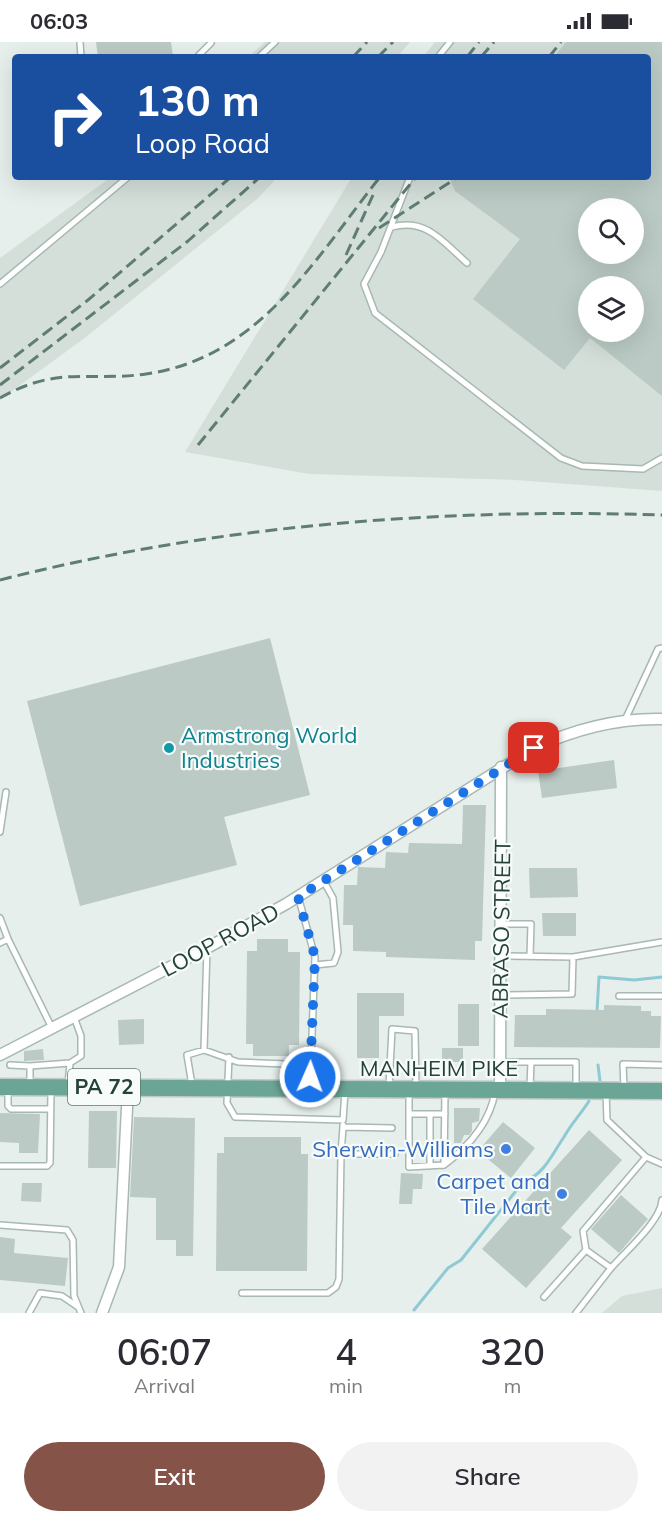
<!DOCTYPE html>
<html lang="en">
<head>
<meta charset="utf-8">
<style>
	:root { --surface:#fff; --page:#f2f2f3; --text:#2b2b33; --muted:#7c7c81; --accent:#855347 }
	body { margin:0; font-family:Mulish,sans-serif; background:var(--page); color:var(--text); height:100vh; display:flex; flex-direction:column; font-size:22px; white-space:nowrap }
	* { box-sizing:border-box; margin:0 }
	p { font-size:20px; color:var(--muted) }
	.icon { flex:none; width:33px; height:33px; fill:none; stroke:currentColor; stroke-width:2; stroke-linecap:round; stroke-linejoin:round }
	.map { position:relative; height:1271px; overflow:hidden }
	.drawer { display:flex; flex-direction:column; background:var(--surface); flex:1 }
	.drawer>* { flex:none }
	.banner { position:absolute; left:12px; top:12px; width:639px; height:126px; border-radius:6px; box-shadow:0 6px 24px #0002; background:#1a4fa0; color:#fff; overflow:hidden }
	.controls { position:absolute; left:578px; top:156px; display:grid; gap:12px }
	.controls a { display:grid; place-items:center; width:66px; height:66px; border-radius:50%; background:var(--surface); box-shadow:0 6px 24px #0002; font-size:30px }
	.pin { position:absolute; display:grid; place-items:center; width:51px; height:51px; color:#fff; margin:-26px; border-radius:12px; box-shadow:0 3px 9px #0006 }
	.me { position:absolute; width:66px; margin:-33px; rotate:2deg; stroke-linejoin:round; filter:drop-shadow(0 0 4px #0008) }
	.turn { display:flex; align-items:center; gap:21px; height:126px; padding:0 24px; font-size:27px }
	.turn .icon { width:78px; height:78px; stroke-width:2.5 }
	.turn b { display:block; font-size:42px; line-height:51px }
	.eta { display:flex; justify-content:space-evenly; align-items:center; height:102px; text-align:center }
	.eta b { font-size:36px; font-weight:600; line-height:42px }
	.action { display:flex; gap:12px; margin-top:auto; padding:12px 24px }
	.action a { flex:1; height:69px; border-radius:36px; background:var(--accent); color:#fff; font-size:24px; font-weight:600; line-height:69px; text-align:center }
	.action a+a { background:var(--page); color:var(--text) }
	.status { display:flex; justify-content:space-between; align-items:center; height:42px; padding:0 30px; background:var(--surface); direction:ltr }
	.status svg { height:16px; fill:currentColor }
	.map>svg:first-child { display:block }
	.built { fill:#d4dfda; fill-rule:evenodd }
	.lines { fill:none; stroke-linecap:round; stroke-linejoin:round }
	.stream { stroke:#8ec9d4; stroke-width:3 }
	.building { fill:#bbcac4; fill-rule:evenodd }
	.lane-casing { stroke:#a8b8b2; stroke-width:8 }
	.street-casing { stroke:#a8b8b2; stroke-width:13 }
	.primary-casing { stroke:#c2cac8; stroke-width:19 }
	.lane { stroke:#fff; stroke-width:5 }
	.street { stroke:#fff; stroke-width:10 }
	.primary { stroke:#6aa596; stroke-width:16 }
	.rail { stroke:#5f7d75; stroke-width:3; stroke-dasharray:12 6; stroke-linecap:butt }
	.route { stroke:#1a73e8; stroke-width:10; stroke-dasharray:0 18 }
	.culture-dot { fill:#0f9aa8; stroke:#f7fbf9; stroke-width:2 }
	.shop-dot { fill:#3f7fe0; stroke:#f7fbf9; stroke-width:2 }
	.labels { text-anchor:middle; stroke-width:4.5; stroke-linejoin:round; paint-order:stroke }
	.shield { fill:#f7fbf9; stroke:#637a73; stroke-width:1.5 }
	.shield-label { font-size:21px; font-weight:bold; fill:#24423a }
	.culture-label { font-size:22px; fill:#0d838f; stroke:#f7fbf9; text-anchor:start }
	.street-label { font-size:22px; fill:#24423a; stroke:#f7fbf9 }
	.shop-label { font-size:22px; fill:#366cbe; stroke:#f7fbf9; text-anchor:end }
</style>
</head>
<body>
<div class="status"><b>06:03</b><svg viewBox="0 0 49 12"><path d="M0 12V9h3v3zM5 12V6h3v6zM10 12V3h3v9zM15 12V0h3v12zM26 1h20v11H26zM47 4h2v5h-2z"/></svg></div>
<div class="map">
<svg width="662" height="1271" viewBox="0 0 662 1271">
	<rect width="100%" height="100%" fill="#e6efeb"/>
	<!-- built -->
	<path class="built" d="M265,0H410L397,15H248Z
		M435,0H662V449L515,438L309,432L185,410L352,135H648V15H423ZM588,166H633V212H588ZM588,244H633V290H588Z
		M111,135H278L257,157L86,295L0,358V216Z
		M662,1246V1271H602L622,1254Z"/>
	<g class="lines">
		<!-- stream -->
		<path class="stream" d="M597,969L599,935L634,938L662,935
			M598,1023L600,1039
			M414,1268L448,1226L461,1218L523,1140C545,1132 552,1112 564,1095C571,1082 581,1072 589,1059"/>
	</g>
	<!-- building -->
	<path class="building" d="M96,0H171L173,15H98Z
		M566,0H662V354L590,296L564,328L473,257L520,197L455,149L449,135H648V15H554ZM588,166H633V212H588ZM588,244H633V290H588Z
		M270,596L310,753L224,775L237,823L80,864L27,659Z
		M614,718L617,746L542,756L538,729Z
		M463,763H486L482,899H475V918L386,915V910L353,909V883H343L344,843H357L358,825L385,826L386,810L408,811L409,801L462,802Z
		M529,826H577L578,855L530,856Z
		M542,871H576V894H543Z
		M257,897H288V910H300L299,1003H289V1014H253V1002H246L247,909H257Z
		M357,951H404V974H379V1016H357Z
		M458,962H479V1004H458Z
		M604,963L641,964V969H651V974H661L660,1006L514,1005L515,973H546V967L604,968Z
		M144,977V1002L119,1003L118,978Z
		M442,1006H463V1020H442Z
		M43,1007L44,1018L24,1019V1009Z
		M454,1066H480L479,1079L472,1081V1089L469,1093H464L461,1101H454Z
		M89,1069H117L116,1126H88Z
		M0,1071L40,1072L38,1111H19V1101L0,1100Z
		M134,1075L195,1076L193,1214H176V1198H156V1156L130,1155Z
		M503,1080L535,1106L511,1136L478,1109Z
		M589,1088L622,1118L561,1186L572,1195L526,1246L482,1207Z
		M224,1095H301V1112H308L307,1229H216L217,1111H224Z
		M401,1131L423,1132L422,1147H413L412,1162H399Z
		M22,1141H42L41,1160L21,1159Z
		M621,1153L648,1177L619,1211L591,1187Z
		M0,1195L15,1197L14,1211L68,1216L65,1244L0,1238Z"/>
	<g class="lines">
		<defs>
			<path id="lane" d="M80,0L81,15
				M197,15L211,1
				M259,15L275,0
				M438,15L450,0
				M410,135L381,210L364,242L375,271L561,416L582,424L643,427L662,416
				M392,185C427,176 443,200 467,221
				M0,242L128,135
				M625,678L658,607L662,606
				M0,790L6,750
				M298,854L315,915L310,1045
				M0,876L8,897
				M502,882H531L530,914
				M0,901L8,897L52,986
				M501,914L573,915L662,900
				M315,923L334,921L338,910L333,856L323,838
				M501,953L572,952L573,915
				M619,954H662
				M204,1008L207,906
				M229,1015L227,1061L235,1075L343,1078L345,1049
				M500,1020H576V1047
				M10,1023L30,1024
				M30,1043V1024L70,1021L81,1014V994L74,975
				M68,1043L70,1021
				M192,1043L187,1013L204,1008L238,1020L311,1023
				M389,1045L392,987L415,989L416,1046
				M530,1045L531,1020
				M8,1046V1064L11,1067H50
				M624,1047L623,1022L662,1023
				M409,1051V1125L444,1123L445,1050
				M409,1072H445
				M343,1083V1085L392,1086
				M343,1085L341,1112H395
				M646,1115L662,1122
				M444,1123C468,1105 490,1080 495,1050
				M0,1124H47L50,1121L51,1047
				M430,1124V1072
				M0,1183L67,1188L73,1198L74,1254L81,1271
				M586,1208L611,1226C625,1210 661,1179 662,1158
				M242,1251H328L336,1245L339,1237L341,1112
				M544,1255L586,1208L583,1189L646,1115L607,1078L606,1050
				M29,1271L40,1251L62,1254L78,1265
				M576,1271L611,1226"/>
			<path id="street" d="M0,1013L207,906L286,862L534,706C575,687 617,676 662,677
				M500,1049L501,725
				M102,1271L119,1225L128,1046"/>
			<path id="primary" d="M0,1045L662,1049"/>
		</defs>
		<!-- lane casing -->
		<use href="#lane" class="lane-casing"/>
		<!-- street casing -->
		<use href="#street" class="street-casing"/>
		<!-- primary casing -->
		<use href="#primary" class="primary-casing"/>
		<!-- lane -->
		<use href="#lane" class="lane"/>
		<!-- street -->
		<use href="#street" class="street"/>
		<!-- primary -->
		<use href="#primary" class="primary"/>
		<!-- rail -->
		<path class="rail" d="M353,15L367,0
			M378,15L393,0
			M467,15L479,0
			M481,15L494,0
			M549,15L561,0
			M379,186L458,135
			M346,213L373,153
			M0,326L88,258L231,135
			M0,343L188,199L260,135
			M0,356C58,323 88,340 146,332C259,316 315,217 380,135
			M198,403L416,135
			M0,538C216,483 439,466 662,473"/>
	</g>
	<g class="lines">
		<!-- route -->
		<path class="route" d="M310,1035L315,915L298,855L534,706"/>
	</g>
	<!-- markers -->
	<circle class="culture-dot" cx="169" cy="706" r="6"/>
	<g class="shop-dot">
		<circle cx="506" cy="1107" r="6"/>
		<circle cx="562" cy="1152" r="6"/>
	</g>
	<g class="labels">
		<!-- shield labels -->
		<rect class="shield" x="68" y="1027" width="72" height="36" rx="4.5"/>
		<g class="shield-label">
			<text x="104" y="1052">PA 72</text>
		</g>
		<!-- culture labels -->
		<g class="culture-label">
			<text x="181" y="701">Armstrong World<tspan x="181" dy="25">Industries</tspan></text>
		</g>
		<!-- street labels -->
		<g class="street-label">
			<text transform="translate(501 887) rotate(-89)" y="8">ABRASO STREET</text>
			<text transform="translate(220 898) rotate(-28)" y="8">LOOP ROAD</text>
			<text x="439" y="1034">MANHEIM PIKE</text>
		</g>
		<!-- shop labels -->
		<g class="shop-label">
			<text x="494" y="1115">Sherwin-Williams</text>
			<text x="550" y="1147">Carpet and<tspan x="550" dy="25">Tile Mart</tspan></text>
		</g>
	</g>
</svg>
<div class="controls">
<a><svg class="icon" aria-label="search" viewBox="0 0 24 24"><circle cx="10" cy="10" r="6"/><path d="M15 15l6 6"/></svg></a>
<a><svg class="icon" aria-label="layers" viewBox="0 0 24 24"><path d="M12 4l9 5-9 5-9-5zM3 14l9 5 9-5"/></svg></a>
</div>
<div class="pin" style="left:534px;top:706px;background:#d93025"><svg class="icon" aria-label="arrive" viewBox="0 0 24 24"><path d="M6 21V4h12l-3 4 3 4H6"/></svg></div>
<svg class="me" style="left:310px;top:1035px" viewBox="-20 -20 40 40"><circle r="17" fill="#1a73e8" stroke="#fff" stroke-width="3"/><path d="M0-11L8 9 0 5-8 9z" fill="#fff"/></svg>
<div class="banner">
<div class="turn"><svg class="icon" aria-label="right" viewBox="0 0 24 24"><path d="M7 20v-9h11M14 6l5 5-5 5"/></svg><div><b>130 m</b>Loop Road</div></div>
</div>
</div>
<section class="drawer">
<div class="eta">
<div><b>06:07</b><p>Arrival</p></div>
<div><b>4</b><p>min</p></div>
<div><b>320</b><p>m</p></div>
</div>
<div class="action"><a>Exit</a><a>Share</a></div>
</section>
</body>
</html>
